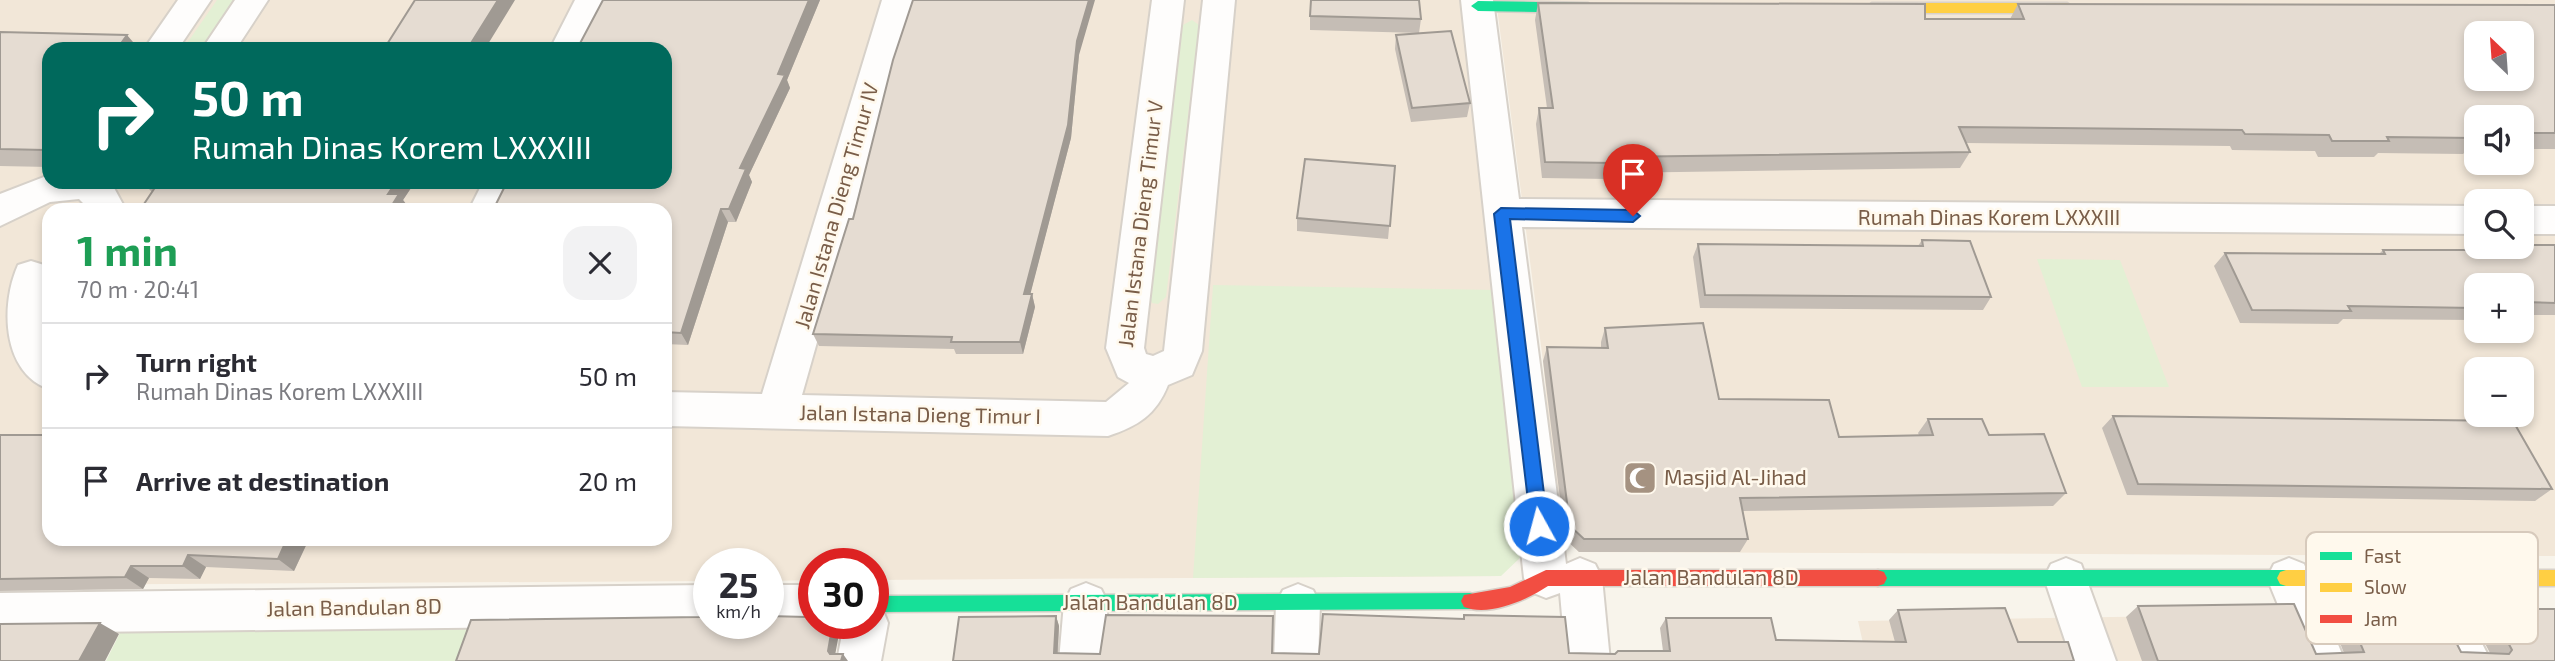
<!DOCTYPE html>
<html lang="en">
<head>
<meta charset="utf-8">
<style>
	:root { --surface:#fff; --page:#f2f2f3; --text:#2b2b33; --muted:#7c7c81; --line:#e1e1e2 }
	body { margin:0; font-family:"Exo 2",sans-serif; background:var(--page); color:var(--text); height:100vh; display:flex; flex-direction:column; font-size:26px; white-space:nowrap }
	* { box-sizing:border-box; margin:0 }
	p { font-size:23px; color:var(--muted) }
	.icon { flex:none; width:38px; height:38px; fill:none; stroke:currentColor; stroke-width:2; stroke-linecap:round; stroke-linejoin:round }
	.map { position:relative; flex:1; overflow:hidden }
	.side { position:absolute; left:42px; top:203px; width:630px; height:343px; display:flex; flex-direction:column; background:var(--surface); border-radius:21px; box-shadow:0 4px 10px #0003 }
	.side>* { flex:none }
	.guide { position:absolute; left:42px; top:42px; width:630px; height:147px; border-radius:21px; box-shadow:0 4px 10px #0003; background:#00695c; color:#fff; overflow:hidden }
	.needle { width:46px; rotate:335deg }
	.controls { position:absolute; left:2464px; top:21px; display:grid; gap:14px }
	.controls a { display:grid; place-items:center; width:70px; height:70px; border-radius:14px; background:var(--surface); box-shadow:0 4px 10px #0003; font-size:35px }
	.speed { position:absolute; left:693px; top:548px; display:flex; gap:14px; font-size:35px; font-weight:700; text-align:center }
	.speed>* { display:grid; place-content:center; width:91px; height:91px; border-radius:50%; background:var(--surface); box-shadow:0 4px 10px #0003; line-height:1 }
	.speed small { font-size:18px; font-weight:400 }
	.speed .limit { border:10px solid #d22; background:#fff; color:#111 }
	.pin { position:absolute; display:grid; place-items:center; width:60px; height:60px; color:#fff; margin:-72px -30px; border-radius:50% 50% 50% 0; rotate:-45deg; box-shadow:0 0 7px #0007 }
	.pin .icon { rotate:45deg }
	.me { position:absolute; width:77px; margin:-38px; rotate:353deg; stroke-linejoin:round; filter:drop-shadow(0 0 5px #0008) }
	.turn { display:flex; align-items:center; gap:24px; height:147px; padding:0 35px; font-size:32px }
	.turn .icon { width:91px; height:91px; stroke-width:2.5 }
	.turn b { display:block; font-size:49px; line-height:60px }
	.round { display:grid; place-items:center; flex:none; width:74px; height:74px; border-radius:21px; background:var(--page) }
	.head { display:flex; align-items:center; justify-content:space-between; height:119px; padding:0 35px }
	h1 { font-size:42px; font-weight:700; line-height:52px; color:#1e9e55 }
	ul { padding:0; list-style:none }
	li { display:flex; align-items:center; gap:21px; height:105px; padding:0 35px; border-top:2px solid var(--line) }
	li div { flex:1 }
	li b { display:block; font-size:26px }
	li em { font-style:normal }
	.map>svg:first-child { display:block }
	.residential { fill:#f2e7d8; fill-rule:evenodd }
	.green { fill:#e3f0d4 }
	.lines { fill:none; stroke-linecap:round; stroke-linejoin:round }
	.street-casing { stroke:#d7d1c9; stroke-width:4 }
	.fast-casing { stroke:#d8d1c9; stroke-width:3 }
	.slow-casing { stroke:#d8d1c9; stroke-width:3 }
	.jam-casing { stroke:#d8d1c9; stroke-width:3 }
	.street { fill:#fefdfc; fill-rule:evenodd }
	.fast { fill:#16e098; fill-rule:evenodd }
	.slow { fill:#ffcf43; fill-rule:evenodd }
	.jam { fill:#f24e42; fill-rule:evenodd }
	.wall { fill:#c5bdb5 }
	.shaded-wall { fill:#a09a93 }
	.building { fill:#e5dcd2; stroke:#a09a93; stroke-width:2; fill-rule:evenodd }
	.route { fill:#1a73e8; stroke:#114b97; stroke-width:2 }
	.labels { text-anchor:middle; stroke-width:5; stroke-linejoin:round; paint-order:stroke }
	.street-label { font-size:21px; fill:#795d48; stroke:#fff9ed }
	.poi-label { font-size:21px; fill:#795d48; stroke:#fff9ed; text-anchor:start }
	.key { fill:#fff9ed; stroke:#d7cabc; stroke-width:2 }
	.key-label { font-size:19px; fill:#795d48 }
</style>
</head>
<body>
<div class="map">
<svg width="2555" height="661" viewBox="0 0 2555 661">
	<rect width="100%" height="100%" fill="#f8f4eb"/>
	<!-- residential -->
	<path class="residential" d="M0,0H1465L1496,290L1501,576L873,580V564H814V580L768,581V564H709V581L0,585ZM49,49H665V182H49ZM49,210H665V539H49Z
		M1496,0H2555V556L1579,552L1559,533L1543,361ZM2476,33H2522V79H2476ZM2476,117H2522V163H2476ZM2476,201H2522V247H2476ZM2476,285H2522V331H2476ZM2476,369H2522V415H2476Z
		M2298,614L2317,661H1867L1858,621Z"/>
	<!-- green -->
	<path class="green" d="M217,0H234L200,49H183Z
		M1192,20L1199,25L1166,297L1158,304L1152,303L1148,295L1183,25Z
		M2037,259L2120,260L2169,387H2082Z
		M1213,285L1496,290L1522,556L1501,576L1193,578Z
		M474,626L463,661H106L121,631Z"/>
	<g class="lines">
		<defs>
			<path id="street" d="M178,0H211L178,49H144Z
				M235,0H268L236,49H202Z
				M575,0H607L584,49H550Z
				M882,0H914L802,395L1106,402L1129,383L1118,377L1106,348L1152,0H1184L1144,348L1146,354L1153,356L1164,351L1203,0H1235L1202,351L1192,375L1168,385C1156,415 1138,426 1108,436L665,426V392L762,394Z
				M1461,0H1493L1519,199L2476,206V234L1522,227L1566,564L1580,558L1595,564L1602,578L1610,661H1566L1560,593L1546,598L1531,592L1524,578Z
				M49,175V182H107L113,186L126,210H90L79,199L50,202L0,226V194Z
				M483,182H519L505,210H469Z
				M2522,206H2555V234H2522Z
				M31,261L44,265L49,275L46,329L49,389C2,373 0,305 18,265Z
				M2066,558L2081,564L2116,661H2072L2044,578L2051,564Z
				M2289,558L2304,564L2345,661H2301L2267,578L2274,564Z
				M2426,558L2441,564L2491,661H2446L2404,578L2411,564Z
				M1086,583L1101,589L1108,603L1103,661H1059L1064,603L1071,589Z
				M1298,584L1313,590L1320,604L1318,661H1274L1276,604L1283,590Z
				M709,585V623H715L709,625L0,633V593Z
				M768,585H814V623H820L814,625L762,623H768Z
				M873,605L882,608L888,623L881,661H837L844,623H873Z"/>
			<path id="fast" d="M1478,1L1588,3L1595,8L1588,13L1478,11L1471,6Z
				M1878,570H2286L2292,572L2295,578L2292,584L2286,586H1878L1872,584L1869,578L1872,572Z
				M1470,593L1476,595L1479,601L1476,607L1470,609L873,612V596Z"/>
			<path id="slow" d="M1872,3H2067L2074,8L2067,13H1872L1865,8Z
				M2286,570H2555V586H2286L2280,584L2277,578L2280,572Z"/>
			<path id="jam" d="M1546,570H1878L1884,572L1887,578L1884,584L1878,586H1548C1527,600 1489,617 1464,607L1461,601L1464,595L1510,587Z"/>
		</defs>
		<!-- street casing -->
		<use href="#street" class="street-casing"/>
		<!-- fast casing -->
		<use href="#fast" class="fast-casing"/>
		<!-- slow casing -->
		<use href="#slow" class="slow-casing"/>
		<!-- jam casing -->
		<use href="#jam" class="jam-casing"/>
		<!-- street -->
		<use href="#street" class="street"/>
		<!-- fast -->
		<use href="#fast" class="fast"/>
		<!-- slow -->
		<use href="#slow" class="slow"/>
		<!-- jam -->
		<use href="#jam" class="jam"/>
	</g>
	<!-- wall -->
	<path class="wall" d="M603,0H820L787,80L790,88L749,175L752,182L736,222H728L688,345L665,344V210Z
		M1538,3L1925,19H2010L2018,4L2555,5V149H2522V117H2476V148H2469L2463,154L2378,153L2374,157H2318L2315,151L2232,150L2230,146L1966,143L1970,152L1960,168L1611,173L1609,179L1542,178L1536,124L1539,108H1547L1535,20Z
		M1310,16L1421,19L1419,33L1310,30Z
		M0,32L49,49V167L0,166Z
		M1396,35L1470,103L1467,117L1411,122L1395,49Z
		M1079,55L1071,138L1030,294H1032L1035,307L1023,354H956L954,349L819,346L813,334L853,219Z
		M1395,166L1388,239L1297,231V218Z
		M148,182H415L403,200L409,208L407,210H140L152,192L146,186Z
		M1922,240L1991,297L1983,310L1700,308L1693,257L1698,244L1918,246Z
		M2522,245H2555V315H2522V285H2476V320L2343,319L2338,324L2240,323L2214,266L2225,253L2379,254L2383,250H2516L2522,247Z
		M1605,328L1719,399L1839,437L1919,435L1918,433L1928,419L1989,435L2066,493L2053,506L1743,511L1748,539L1740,552H1579L1565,539L1543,361L1547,347L1601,348V342Z
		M2113,416L2552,489L2535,501L2127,495L2102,428Z
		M0,435L49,539H309L294,571L206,567L200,579L149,578L143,589L0,591Z
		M2138,606L2316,654L2344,653L2330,618L2345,607L2461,652L2490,653L2472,619L2490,609L2555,661H2142L2126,617Z
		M1898,610L2018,642L2074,661H953L1056,616L1059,626L1058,653L1319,654L1463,619L1464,615L1569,653L1615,654L1663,651L1660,628L1666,618L1776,640L1895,642L1889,620Z"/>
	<!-- shaded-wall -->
	<path class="shaded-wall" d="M498,0H515L485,49H468Z
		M809,0H820L787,80L790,88L749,175L752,182L736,222L729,209L740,168L778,74Z
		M1089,0H1095L1079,55L1071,138L1027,307L1024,294L1077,41Z
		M127,35L139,49H117Z
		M49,144V154L45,150Z
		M396,182H415L403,200L409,208L407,210H389L388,194Z
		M721,209L728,222L688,345L681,333Z
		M1032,294L1035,307L1023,354L1020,342Z
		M287,539H309L294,571L278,559Z
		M188,555L206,567L200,579L183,566Z
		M131,566L149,578L143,589L125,577Z
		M1056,616L1059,626L1057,661L1054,653Z
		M100,623L119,634L105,661H79Z
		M833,623H841L834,661L828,651Z
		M843,654L848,661H841Z"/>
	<!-- building -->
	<path class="building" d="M415,0H498L468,48L474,49H384Z
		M603,0H809L778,74L785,75L740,168L746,169L729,209H721L681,333L665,332V210H493L507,182H665V49H577Z
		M913,0H1089L1077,41L1068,125L1024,294H1032L1020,342H951L952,337L813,334L849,219H853L893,60Z
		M1311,0H1419L1421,19L1310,16Z
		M1538,3L1925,4V19H2024L2018,4L2555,5V133H2522V117H2476V138L2387,137L2389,141H2332L2329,135L2245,134L2242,130L1959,127L1970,152L1612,157L1613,163L1545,162L1539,108H1553ZM2476,33H2522V79H2476Z
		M1451,31L1470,103L1412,108L1396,35Z
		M0,32L127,35L117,49H49V144L45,150L0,149Z
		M1305,159L1395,166L1390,226L1297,218Z
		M148,182H396L388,194H399L389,210H140L156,186H146Z
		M1922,240L1970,241L1991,297L1705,295L1698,244L1923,246Z
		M2522,245H2555V303L2522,302V285H2476V308L2348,306L2351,311L2252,310L2225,253L2385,254L2383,250H2526Z
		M1703,323L1719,399L1829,400L1839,437L1933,435L1928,419H1982L1989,435L2044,434L2066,493L1740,498L1748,539H1584L1570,526L1547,347L1608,348L1605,328Z
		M2113,416L2513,421L2552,489L2138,484Z
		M0,435H49V447L47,451H49V539H287L278,559L188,555L183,566H131L125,577L0,579Z
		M2294,604L2316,654L2364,652L2345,607L2439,609L2461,652L2509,654L2512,650L2490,609H2555V661H2158L2138,606Z
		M2005,608L2018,642H2068L2074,661H953L959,617L1056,616L1054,653L1100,654L1106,615L1273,616L1272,653L1319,654L1323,614L1464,619V615L1565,617L1569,653L1615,654L1618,651H1670L1666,618H1771L1776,640L1906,642L1898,610Z
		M709,614V623H768V616L807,617L814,615V623H833L828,651L830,654H843L841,661H456L471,620L701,617Z
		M100,623L79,661H0V624Z"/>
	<!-- route -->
	<path class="route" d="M1501,208L1633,210L1640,216L1633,222L1510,219L1548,526L1539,534L1531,526L1494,214Z"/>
	<!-- icons -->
	<defs>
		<symbol id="mosque-square" viewBox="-11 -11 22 22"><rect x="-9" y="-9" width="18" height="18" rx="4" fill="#a59281" stroke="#fff9ed"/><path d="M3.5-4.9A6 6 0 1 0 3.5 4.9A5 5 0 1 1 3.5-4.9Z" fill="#fff"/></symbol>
	</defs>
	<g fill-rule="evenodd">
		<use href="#mosque-square" x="1621" y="459" width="38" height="38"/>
	</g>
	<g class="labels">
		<!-- street labels -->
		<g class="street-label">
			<text transform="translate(837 206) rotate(-74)" y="7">Jalan Istana Dieng Timur IV</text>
			<text x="1989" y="225">Rumah Dinas Korem LXXXIII</text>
			<text transform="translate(1141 224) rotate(-83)" y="7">Jalan Istana Dieng Timur V</text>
			<text transform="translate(920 415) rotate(1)" y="7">Jalan Istana Dieng Timur I</text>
			<text x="1711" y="585">Jalan Bandulan 8D</text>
			<text x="1150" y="610">Jalan Bandulan 8D</text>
			<text transform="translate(354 608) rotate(-1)" y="7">Jalan Bandulan 8D</text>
		</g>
		<!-- poi labels -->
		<g class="poi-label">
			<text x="1664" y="485">Masjid Al-Jihad</text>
		</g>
	</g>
	<!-- legend -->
	<rect x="2306" y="532" width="232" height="112" rx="10" class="key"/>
	<rect x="2320" y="552" width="32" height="8" fill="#16e098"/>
	<rect x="2320" y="583" width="32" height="9" fill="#ffcf43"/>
	<rect x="2320" y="615" width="32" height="8" fill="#f24e42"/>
	<g class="key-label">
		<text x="2364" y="563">Fast</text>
		<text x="2364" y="594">Slow</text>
		<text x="2364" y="626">Jam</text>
	</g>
</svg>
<div class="controls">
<a><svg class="needle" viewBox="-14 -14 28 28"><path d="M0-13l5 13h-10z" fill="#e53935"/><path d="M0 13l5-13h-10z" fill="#7c7c81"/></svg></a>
<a><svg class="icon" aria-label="sound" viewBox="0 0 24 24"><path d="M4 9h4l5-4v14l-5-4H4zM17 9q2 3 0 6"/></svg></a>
<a><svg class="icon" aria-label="search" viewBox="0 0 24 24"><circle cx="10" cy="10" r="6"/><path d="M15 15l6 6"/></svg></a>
<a>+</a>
<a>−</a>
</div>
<div class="speed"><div>25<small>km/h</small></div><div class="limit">30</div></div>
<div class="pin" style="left:1633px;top:216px;background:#d93025"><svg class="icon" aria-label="arrive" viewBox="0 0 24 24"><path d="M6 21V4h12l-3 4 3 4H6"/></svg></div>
<svg class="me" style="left:1539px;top:526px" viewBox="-20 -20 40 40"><circle r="17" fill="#1a73e8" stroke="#fff" stroke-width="3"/><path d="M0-11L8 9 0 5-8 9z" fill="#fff"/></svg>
<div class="guide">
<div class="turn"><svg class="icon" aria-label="right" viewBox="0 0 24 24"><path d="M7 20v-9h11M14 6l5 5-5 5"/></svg><div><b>50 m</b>Rumah Dinas Korem LXXXIII</div></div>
</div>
<section class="side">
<div class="head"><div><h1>1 min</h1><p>70 m · 20:41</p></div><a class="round"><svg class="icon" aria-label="close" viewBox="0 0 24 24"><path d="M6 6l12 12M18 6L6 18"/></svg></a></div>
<ul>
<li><svg class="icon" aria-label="right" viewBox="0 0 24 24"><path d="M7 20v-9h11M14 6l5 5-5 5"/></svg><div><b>Turn right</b><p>Rumah Dinas Korem LXXXIII</p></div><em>50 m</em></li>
<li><svg class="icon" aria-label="arrive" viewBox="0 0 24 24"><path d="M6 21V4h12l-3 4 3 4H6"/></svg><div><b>Arrive at destination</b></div><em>20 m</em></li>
</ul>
</section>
</div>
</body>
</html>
